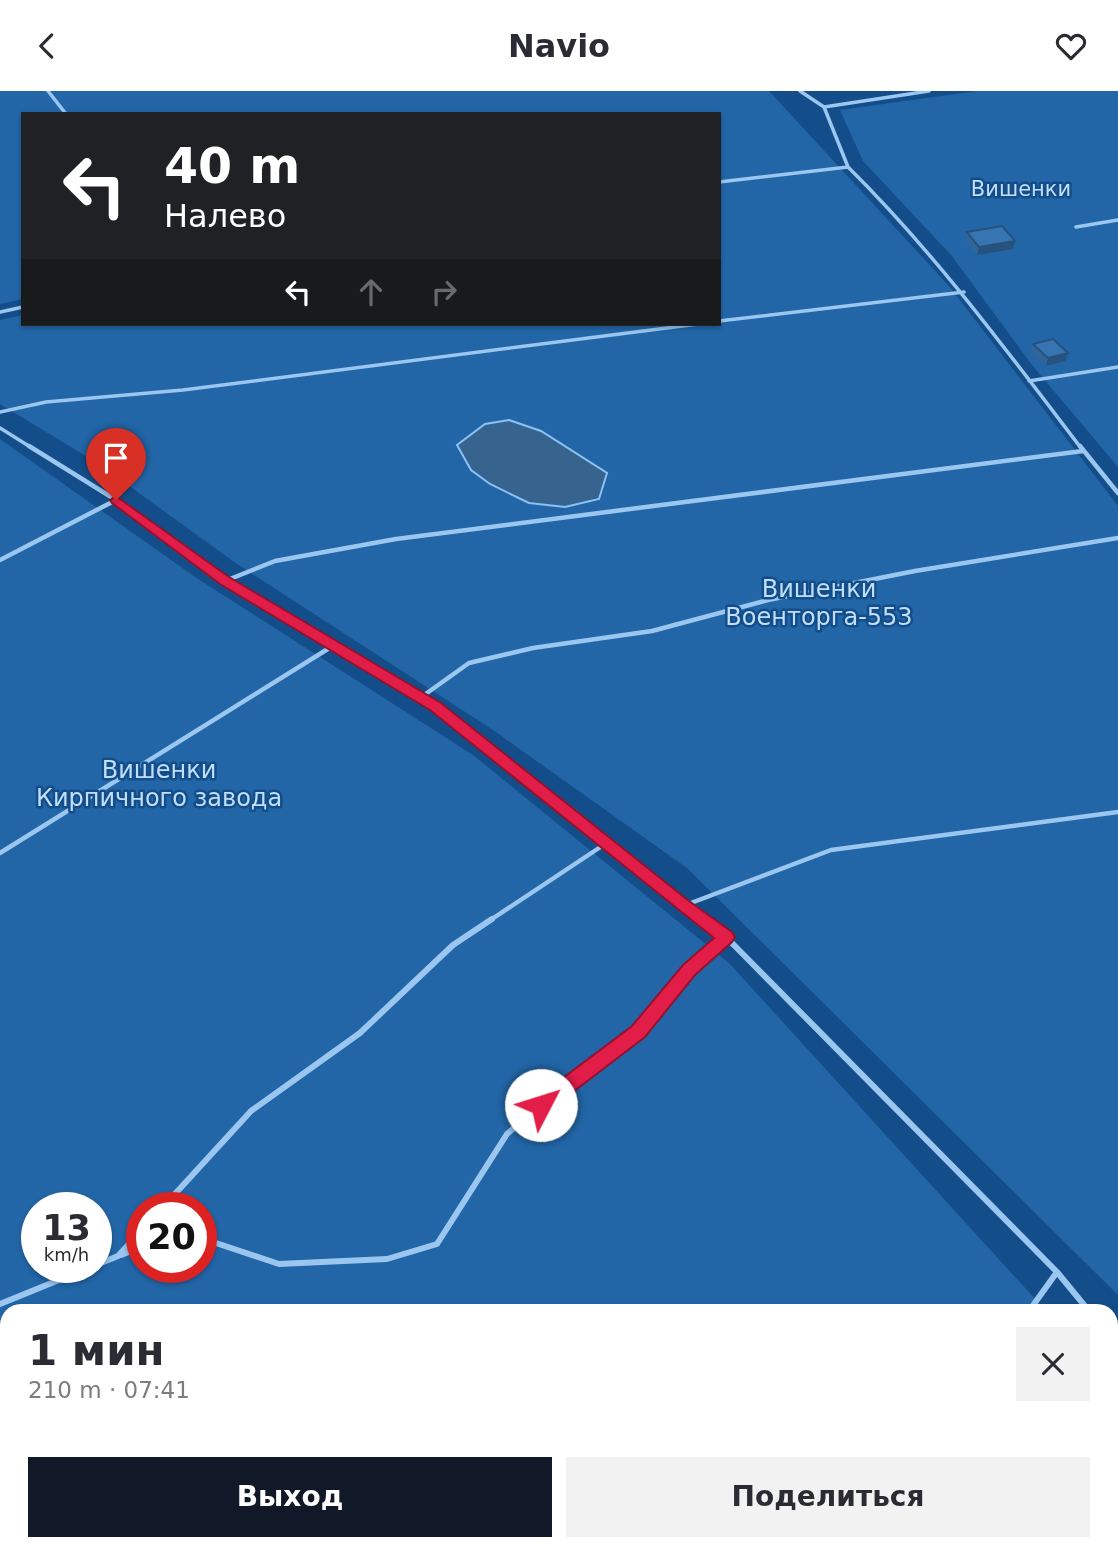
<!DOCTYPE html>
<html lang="ru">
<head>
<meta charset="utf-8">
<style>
	:root { --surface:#fff; --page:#f2f2f3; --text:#2b2b33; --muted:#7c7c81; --accent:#111827 }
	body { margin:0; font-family:"DejaVu Sans",sans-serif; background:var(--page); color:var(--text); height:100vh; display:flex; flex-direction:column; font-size:26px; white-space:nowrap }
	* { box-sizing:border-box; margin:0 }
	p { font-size:23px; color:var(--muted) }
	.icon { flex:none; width:38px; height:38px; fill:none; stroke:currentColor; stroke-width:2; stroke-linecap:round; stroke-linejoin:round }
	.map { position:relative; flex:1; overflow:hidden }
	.panel { position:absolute; left:0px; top:1213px; width:1118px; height:247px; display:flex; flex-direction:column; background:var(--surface); border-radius:21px 21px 0 0; box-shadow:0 2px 5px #0004 }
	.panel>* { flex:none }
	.banner { position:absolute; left:21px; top:21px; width:700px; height:214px; border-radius:0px; box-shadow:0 2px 5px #0004; background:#202124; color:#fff; overflow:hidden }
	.speed { position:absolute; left:21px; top:1101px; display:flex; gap:14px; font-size:35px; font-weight:700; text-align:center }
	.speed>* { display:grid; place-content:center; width:91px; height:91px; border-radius:50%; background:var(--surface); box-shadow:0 2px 5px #0004; line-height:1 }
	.speed small { font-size:18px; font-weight:400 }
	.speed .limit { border:10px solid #d22; background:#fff; color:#111 }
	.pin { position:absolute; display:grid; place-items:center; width:60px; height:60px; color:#fff; margin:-72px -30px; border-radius:50% 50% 50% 0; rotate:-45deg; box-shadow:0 0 7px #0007 }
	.pin .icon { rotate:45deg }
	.me { position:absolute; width:77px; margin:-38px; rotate:50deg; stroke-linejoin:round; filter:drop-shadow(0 0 5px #0008) }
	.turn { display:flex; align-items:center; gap:24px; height:147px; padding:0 28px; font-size:32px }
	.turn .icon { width:91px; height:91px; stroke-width:2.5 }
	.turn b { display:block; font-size:49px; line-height:60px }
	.lanes { display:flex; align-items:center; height:66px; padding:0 28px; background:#0003; justify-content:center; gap:35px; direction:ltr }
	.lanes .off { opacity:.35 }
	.round { display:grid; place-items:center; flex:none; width:74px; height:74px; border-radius:0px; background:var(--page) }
	.head { display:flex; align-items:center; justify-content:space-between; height:119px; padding:0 28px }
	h1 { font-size:42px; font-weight:700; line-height:52px }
	.cta { display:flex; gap:14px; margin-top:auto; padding:14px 28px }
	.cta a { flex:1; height:80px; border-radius:0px; background:var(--accent); color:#fff; font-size:28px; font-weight:700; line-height:80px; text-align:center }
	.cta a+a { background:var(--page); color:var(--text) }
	header { display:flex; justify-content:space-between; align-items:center; height:91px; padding:0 28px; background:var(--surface); font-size:32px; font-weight:700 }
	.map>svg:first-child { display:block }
	.green { fill:#2266a8; fill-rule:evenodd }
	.water { fill:#37638f; stroke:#8cc2f3; stroke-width:2 }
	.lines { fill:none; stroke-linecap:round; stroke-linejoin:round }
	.service-far2 { stroke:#9ac6f0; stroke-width:3.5 }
	.service-far1 { stroke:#9ac6f0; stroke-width:4.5 }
	.service { stroke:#9ac6f0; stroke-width:6 }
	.wall { fill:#2f6599 }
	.shaded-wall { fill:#26527d }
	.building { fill:#3775b2; stroke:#26527d; stroke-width:2 }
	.route { fill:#e11d48; stroke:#92132f; stroke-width:2 }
	.labels { text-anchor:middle; stroke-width:5; stroke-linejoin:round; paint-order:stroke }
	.far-park-label { font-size:21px; fill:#c1dffc; stroke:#134e8a }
	.park-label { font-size:24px; fill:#c1dffc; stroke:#134e8a }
</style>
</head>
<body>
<header><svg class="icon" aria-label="back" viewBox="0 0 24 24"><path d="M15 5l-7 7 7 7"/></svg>Navio<svg class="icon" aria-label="heart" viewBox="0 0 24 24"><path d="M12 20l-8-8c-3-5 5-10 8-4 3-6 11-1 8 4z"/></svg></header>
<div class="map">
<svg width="1118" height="1458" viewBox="0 0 1118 1458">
	<rect width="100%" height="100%" fill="#134e8a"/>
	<!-- green -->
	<path class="green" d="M0,0H769L949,195L1118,415V1204L687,777L493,639L237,473L99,373L0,313V229L23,224V233H719V23H23V208L0,213Z
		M977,0H1118V376L1032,274L951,164L863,70L840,19Z
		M0,348L198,488L473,664L729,872L1046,1220H7V1452H1111V1291L1118,1298V1458H0ZM37,1116H96V1176H37ZM142,1116H201V1176H142Z"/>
	<!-- water -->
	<path class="water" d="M509,329L541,340L607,382L599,408L565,416L529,412L490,393L471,379L457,354L485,333Z"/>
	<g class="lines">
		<!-- service-far2 -->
		<path class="service-far2" d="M48,0L66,23
			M800,0L824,16
			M848,76L824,16L929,0
			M719,91L848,76C935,162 1007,260 1081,357
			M1076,136L1118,129
			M0,221L23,216
			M719,230L964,201
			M1029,290L1118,276
			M0,321L46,311L183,299L698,233
			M0,337L32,357"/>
		<!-- service-far1 -->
		<path class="service-far1" d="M29,355L116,409L225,490L331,556L435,615L703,830
			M1080,355L1118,402
			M0,469L116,409
			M225,490L275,470L396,448L1083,360
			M420,607L469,572L533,557L652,540L768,509L915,480L1118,447
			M0,762L331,556
			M683,815L831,759L1118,721
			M489,830L605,753"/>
		<!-- service -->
		<path class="service" d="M701,828L726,846L1057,1181L1089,1220
			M163,1116L251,1020L360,942L453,854L492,828
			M201,1147L279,1173L387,1168L437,1153L507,1043L576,984L639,940L689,879L726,846
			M121,1164L142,1156
			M96,1174L118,1165L142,1139
			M0,1213L91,1176
			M1029,1220L1057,1181
			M1111,1247L1118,1255
			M513,1458L518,1452"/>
	</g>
	<!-- wall -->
	<path class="wall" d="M967,141L1013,158L977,164L965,149Z
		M1033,253L1065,270L1046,275L1030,261Z"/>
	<!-- shaded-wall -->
	<path class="shaded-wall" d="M1015,150L1013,158L977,164L979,156Z
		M1068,262L1065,270L1046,275L1048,267Z"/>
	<!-- building -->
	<path class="building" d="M1002,135L1015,150L979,156L967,141Z
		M1053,248L1068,262L1048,267L1033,253Z"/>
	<!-- route -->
	<path class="route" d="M116,405L229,486L441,612L689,810L732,841L735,846L732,851L695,884L645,946L548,1020L541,1022L535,1020L532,1014L535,1008L632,935L683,874L714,847L430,619L220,493L112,412L110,409Z"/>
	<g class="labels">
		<!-- far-park labels -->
		<g class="far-park-label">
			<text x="1021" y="105">Вишенки</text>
		</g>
		<!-- park labels -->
		<g class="park-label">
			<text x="819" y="506">Вишенки<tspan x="819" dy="28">Военторга-553</tspan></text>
			<text x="159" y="687">Вишенки<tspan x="159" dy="28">Кирпичного завода</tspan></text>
		</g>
	</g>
</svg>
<div class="speed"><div>13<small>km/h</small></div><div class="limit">20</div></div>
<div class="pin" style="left:116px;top:409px;background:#d93025"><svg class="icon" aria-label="arrive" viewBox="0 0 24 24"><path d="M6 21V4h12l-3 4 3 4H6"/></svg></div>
<svg class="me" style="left:541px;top:1014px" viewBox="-20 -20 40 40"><circle r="19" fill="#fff"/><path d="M0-13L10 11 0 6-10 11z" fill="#e11d48"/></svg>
<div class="banner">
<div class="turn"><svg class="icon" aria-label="left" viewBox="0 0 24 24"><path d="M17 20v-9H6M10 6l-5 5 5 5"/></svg><div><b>40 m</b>Налево</div></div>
<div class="lanes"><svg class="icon" aria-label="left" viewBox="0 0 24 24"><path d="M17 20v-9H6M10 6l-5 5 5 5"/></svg><svg class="icon off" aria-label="ahead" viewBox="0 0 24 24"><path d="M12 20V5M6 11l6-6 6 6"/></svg><svg class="icon off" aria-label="right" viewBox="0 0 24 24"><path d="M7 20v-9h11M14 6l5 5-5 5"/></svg></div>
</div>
<section class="panel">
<div class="head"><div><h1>1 мин</h1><p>210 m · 07:41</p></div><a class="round"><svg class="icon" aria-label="close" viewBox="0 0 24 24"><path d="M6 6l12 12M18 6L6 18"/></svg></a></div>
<div class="cta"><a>Выход</a><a>Поделиться</a></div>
</section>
</div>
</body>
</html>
